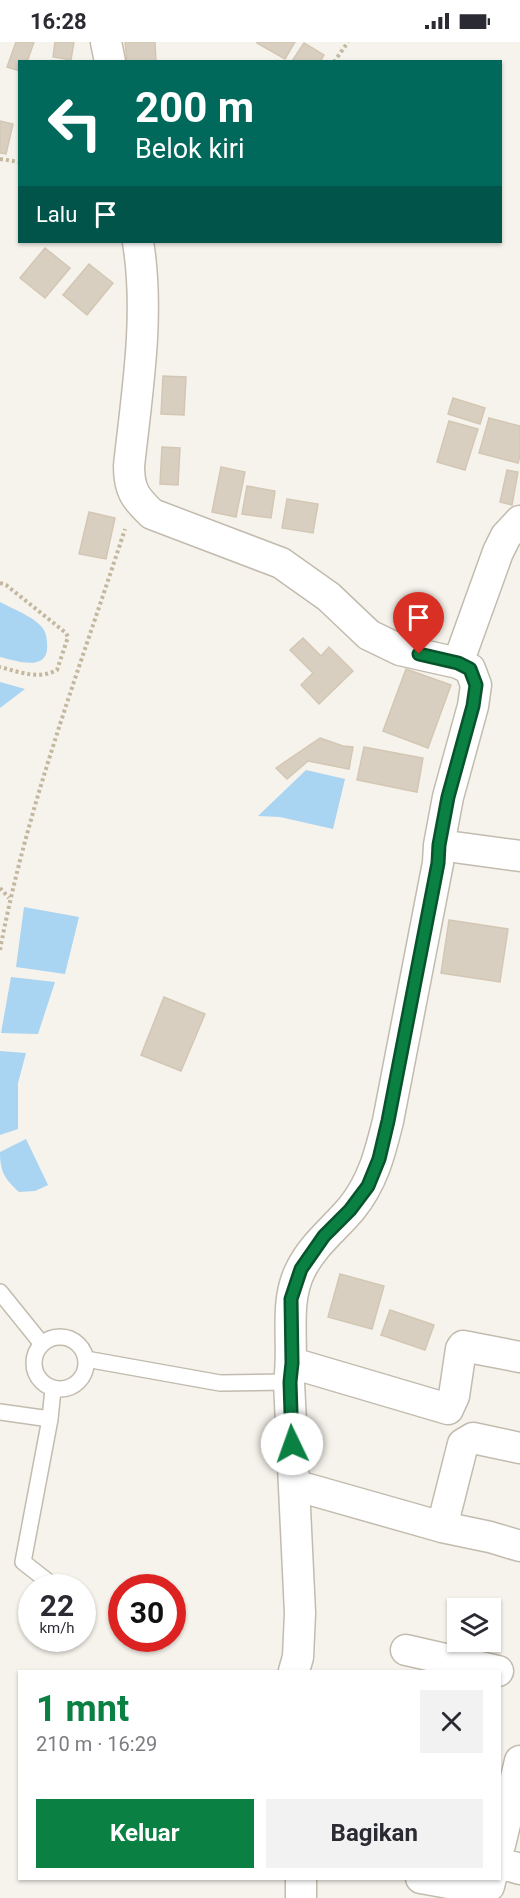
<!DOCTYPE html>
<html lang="id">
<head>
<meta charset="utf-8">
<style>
	:root { --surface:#fff; --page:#f2f2f3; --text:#2b2b33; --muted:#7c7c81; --accent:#0b8043 }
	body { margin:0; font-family:Roboto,sans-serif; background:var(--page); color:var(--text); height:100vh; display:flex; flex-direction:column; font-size:22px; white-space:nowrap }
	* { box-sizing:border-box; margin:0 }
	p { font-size:20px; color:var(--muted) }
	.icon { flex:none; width:33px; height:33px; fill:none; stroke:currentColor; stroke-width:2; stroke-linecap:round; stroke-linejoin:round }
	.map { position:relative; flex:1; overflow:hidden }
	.panel { position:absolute; left:18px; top:1628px; width:483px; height:210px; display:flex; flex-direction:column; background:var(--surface); border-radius:0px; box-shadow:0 2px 4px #0004 }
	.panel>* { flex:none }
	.top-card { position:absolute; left:18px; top:18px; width:484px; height:183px; border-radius:0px; box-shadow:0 2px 4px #0004; background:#00695c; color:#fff; overflow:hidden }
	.tools { position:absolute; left:447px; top:1556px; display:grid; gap:12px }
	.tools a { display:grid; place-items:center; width:54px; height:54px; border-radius:0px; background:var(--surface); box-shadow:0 2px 4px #0004; font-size:30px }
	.speed { position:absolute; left:18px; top:1532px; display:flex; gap:12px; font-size:30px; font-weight:700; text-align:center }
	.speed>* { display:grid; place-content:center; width:78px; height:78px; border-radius:50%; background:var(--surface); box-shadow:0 2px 4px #0004; line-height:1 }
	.speed small { font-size:15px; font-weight:400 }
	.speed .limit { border:9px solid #d22; background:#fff; color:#111 }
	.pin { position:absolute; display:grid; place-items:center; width:51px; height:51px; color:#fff; margin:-62px -26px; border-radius:50% 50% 50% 0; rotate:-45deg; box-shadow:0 0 6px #0007 }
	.pin .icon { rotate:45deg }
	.me { position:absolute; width:66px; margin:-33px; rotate:357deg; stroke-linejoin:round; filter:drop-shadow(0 0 4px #0008) }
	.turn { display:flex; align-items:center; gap:21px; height:126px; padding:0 18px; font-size:27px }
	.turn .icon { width:78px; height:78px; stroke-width:2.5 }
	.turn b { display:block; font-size:42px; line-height:51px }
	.then { display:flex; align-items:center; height:57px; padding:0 18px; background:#0003; gap:12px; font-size:22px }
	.round { display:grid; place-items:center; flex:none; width:63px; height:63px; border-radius:0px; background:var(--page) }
	.headline { display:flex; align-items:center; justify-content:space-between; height:102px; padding:0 18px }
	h1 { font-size:36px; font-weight:700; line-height:45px; color:var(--accent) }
	.cta { display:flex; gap:12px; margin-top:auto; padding:12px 18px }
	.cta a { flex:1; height:69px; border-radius:0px; background:var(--accent); color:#fff; font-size:24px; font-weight:700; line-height:69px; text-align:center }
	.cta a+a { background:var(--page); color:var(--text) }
	.status { display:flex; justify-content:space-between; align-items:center; height:42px; padding:0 30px; background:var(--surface); direction:ltr }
	.status svg { height:16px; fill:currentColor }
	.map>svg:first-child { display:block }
	.water { fill:#a9d4f2 }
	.building { fill:#d8cfc1; stroke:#d3c7b4; stroke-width:1.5 }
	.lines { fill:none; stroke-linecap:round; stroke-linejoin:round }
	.lane-casing { stroke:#c2bbae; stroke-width:18 }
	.street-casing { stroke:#c2bbae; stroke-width:33 }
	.path { stroke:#c4b79f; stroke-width:4; stroke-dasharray:3 3; stroke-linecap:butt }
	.lane { stroke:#fff; stroke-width:15 }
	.street { stroke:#fff; stroke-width:30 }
	.route-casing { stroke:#07532c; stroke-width:15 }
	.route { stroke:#0b8043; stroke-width:10 }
</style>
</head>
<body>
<div class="status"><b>16:28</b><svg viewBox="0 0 49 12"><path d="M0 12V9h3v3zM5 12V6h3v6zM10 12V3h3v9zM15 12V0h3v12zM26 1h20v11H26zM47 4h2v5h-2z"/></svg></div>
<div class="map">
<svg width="520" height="1856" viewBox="0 0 520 1856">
	<rect width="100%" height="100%" fill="#f6f3ec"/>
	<!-- water -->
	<path class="water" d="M0,560C13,567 30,573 41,584C45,588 47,595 47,601C50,631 17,619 0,615Z
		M0,640L25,647L0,666Z
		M306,728L345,737L333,787L280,775L258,774Z
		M24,865L79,875L65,932L16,925Z
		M11,935L55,940L38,992L1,991Z
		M0,1009L26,1011L18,1041V1087L0,1093Z
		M26,1097L48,1143L35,1149L19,1150C5,1137 0,1130 0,1110Z"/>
	<!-- building -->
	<path class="building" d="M16,0H34L27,20H20V29L7,25Z
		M55,0H74L71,18L53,15Z
		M125,0H155L156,20H127Z
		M257,0H295L285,17L257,1Z
		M304,1L324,13L320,20L292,19Z
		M0,79L13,82L6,112L0,111Z
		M45,206L70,226L45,256L20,236Z
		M89,222L113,241L87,273L63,253Z
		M163,334L186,335L184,373L161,372Z
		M453,356L485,366L480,382L448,372Z
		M489,376L520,384V414L518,421L479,411Z
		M449,379L478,387L465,428L437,420Z
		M162,405L180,406L178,443L160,442Z
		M221,425L245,430L236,475L212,470Z
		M507,428L518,430L512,463L500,460Z
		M247,444L275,449L271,476L242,472Z
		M287,457L318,462L313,491L282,486Z
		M89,470L115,476L106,517L79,512Z
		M303,596L321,614L329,605L353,629L319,662L301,643L313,631L290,608Z
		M406,627L451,643L428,706L383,689Z
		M320,696L343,704L353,705L349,727L308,719L287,737L276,726Z
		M364,705L423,716L417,750L357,738Z
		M449,878L508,887L500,940L441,931Z
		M164,955L205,972L181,1029L141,1013Z
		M340,1232L384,1244L372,1287L328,1275Z
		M390,1268L434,1283L425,1308L381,1293Z"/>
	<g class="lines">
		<defs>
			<path id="lane" d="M0,1250L42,1302
				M34 1321a26 26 0 1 1 52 0a26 26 0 1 1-52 0Z
				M86,1317L220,1341L289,1340
				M0,1370L50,1377L23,1520L55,1545
				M50,1377L53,1347"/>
			<path id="street" d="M106,0L110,20
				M138,200C150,273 137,350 129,424C129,448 135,456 152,472L281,521L329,555L369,593L400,608L458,621L470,627L476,643L473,664L448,755L439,803L438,821L388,1079C380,1111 373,1140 351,1167C334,1187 313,1203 301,1227C283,1261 295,1303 289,1340L300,1571L298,1615L294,1629
				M458,621L498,510L506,494L520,479
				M439,803L520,814
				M292,1321L448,1367L454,1354L461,1307L463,1304L520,1315
				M294,1443L442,1485L490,1495L520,1504
				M442,1485L463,1402L473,1396L520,1406
				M406,1608L498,1629
				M500,1803L520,1719
				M500,1821L520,1827
				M421,1836L482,1847L489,1844L491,1836
				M301,1856V1836"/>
		</defs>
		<!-- lane casing -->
		<use href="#lane" class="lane-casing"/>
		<!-- street casing -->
		<use href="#street" class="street-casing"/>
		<!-- path -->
		<path class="path" d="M334,20L348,0
			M0,117L20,120
			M0,541L6,543L66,591L68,595L57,628C38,638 20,630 0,625
			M0,846L9,856
			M0,908C27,764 80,626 125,487"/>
		<!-- lane -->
		<use href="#lane" class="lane"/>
		<!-- street -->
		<use href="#street" class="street"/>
	</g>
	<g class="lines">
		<defs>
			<path id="route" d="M292,1402L290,1340L292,1321L291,1257L301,1227L324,1194L350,1168L368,1144L379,1117L388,1079L438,821L439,803L448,755L473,664L476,643L470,627L458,621L419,612"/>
		</defs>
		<!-- route casing -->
		<use href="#route" class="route-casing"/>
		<!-- route -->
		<use href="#route" class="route"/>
	</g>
</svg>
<div class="tools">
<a><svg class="icon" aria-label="layers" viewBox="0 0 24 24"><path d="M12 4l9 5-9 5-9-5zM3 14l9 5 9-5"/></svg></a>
</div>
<div class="speed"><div>22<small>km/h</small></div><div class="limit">30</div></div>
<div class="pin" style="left:419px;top:612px;background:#d93025"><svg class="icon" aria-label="arrive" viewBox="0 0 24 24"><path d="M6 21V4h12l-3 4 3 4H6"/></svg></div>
<svg class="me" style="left:292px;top:1402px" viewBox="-20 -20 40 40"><circle r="19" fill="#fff"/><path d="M0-13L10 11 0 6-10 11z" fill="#0b8043"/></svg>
<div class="top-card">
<div class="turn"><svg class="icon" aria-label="left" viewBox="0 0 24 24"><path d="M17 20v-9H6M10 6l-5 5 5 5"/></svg><div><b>200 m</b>Belok kiri</div></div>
<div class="then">Lalu<svg class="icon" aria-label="arrive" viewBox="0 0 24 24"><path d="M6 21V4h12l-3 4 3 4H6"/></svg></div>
</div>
<section class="panel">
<div class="headline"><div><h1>1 mnt</h1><p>210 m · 16:29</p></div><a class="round"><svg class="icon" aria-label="close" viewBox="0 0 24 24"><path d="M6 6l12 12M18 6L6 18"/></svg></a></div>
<div class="cta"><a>Keluar</a><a>Bagikan</a></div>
</section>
</div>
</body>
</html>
